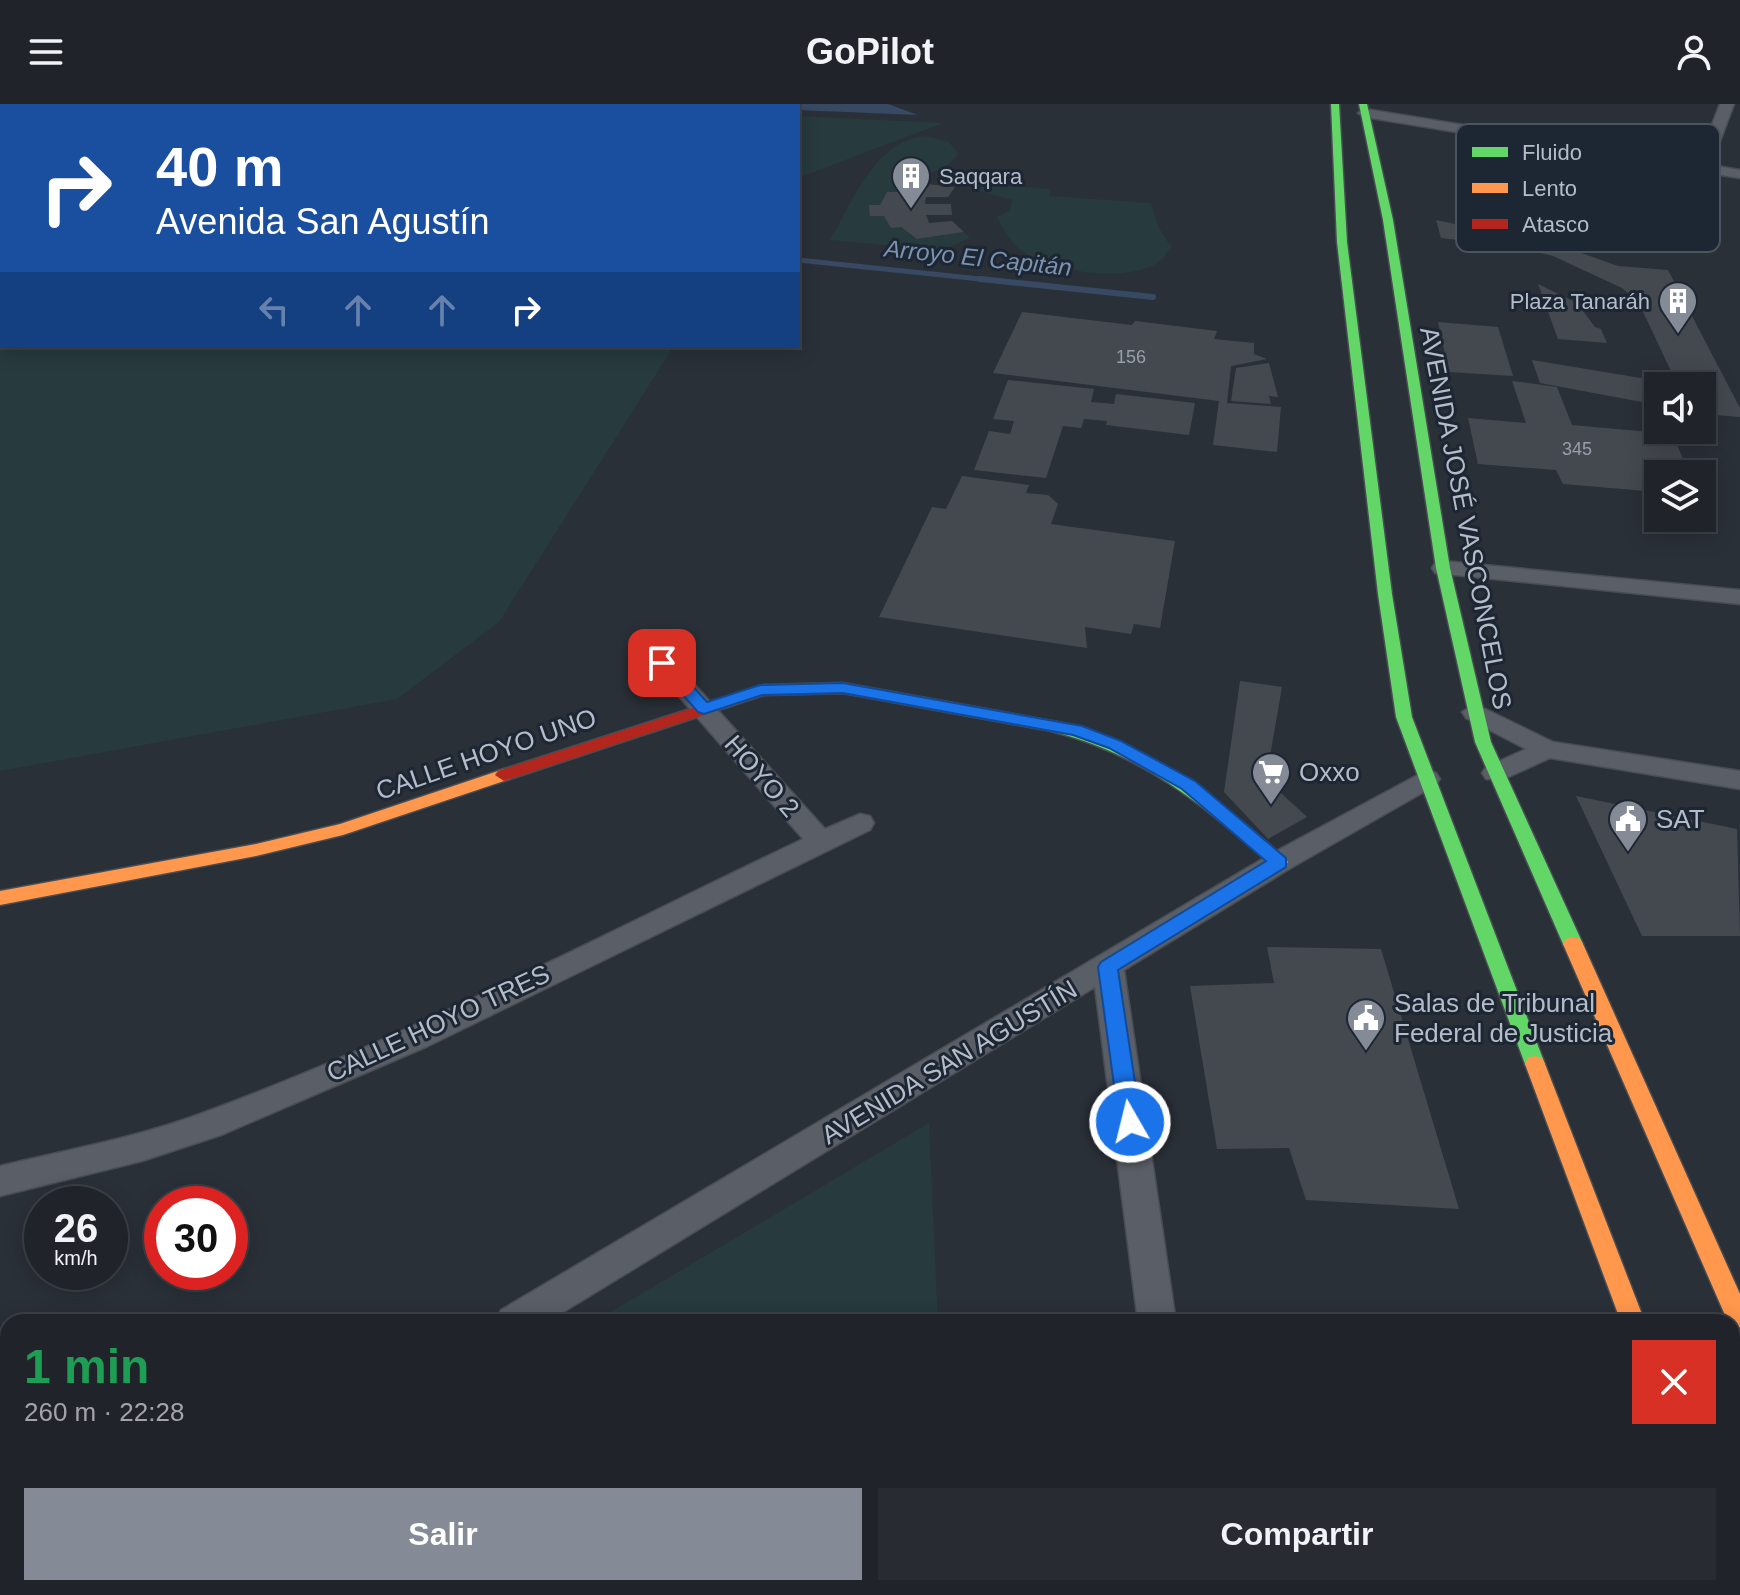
<!DOCTYPE html>
<html lang="es">
<head>
<meta charset="utf-8">
<style>
	:root { --surface:#20242a; --page:#282c32; --text:#f1f3f6; --muted:#a2a4a8; --line:#3d4147; --accent:#848b96 }
	body { margin:0; font-family:Helvetica,sans-serif; background:var(--page); color:var(--text); height:100vh; display:flex; flex-direction:column; font-size:30px; white-space:nowrap }
	* { box-sizing:border-box; margin:0 }
	p { font-size:26px; color:var(--muted) }
	.icon { flex:none; width:44px; height:44px; fill:none; stroke:currentColor; stroke-width:2; stroke-linecap:round; stroke-linejoin:round }
	.map { position:relative; flex:1; overflow:hidden }
	.drawer { position:absolute; left:0px; top:1210px; width:1740px; height:282px; display:flex; flex-direction:column; background:var(--surface); border-radius:24px 24px 0 0; box-shadow:0 4px 20px #0003,0 0 0 2px var(--line) }
	.drawer>* { flex:none }
	.hud { position:absolute; left:0px; top:0px; width:800px; height:244px; box-shadow:0 4px 20px #0003,0 0 0 2px var(--line); background:#1a4fa0; color:#fff; overflow:hidden }
	.fabs { position:absolute; left:1644px; top:268px; display:grid; gap:16px }
	.fabs a { display:grid; place-items:center; width:72px; height:72px; border-radius:0px; background:var(--surface); box-shadow:0 4px 20px #0003,0 0 0 2px var(--line); font-size:40px }
	.speed { position:absolute; left:24px; top:1082px; display:flex; gap:16px; font-size:40px; font-weight:700; text-align:center }
	.speed>* { display:grid; place-content:center; width:104px; height:104px; border-radius:50%; background:var(--surface); box-shadow:0 4px 20px #0003,0 0 0 2px var(--line); line-height:1 }
	.speed small { font-size:20px; font-weight:400 }
	.speed .limit { border:12px solid #d22; background:#fff; color:#111 }
	.pin { position:absolute; display:grid; place-items:center; width:68px; height:68px; color:#fff; margin:-34px; border-radius:16px; box-shadow:0 4px 12px #0006 }
	.me { position:absolute; width:88px; margin:-44px; rotate:352deg; stroke-linejoin:round; filter:drop-shadow(0 0 6px #0008) }
	.turn { display:flex; align-items:center; gap:28px; height:168px; padding:0 24px; font-size:36px }
	.turn .icon { width:104px; height:104px; stroke-width:2.5 }
	.turn b { display:block; font-size:56px; line-height:68px }
	.lanes { display:flex; align-items:center; height:76px; padding:0 24px; background:#0003; justify-content:center; gap:40px; direction:ltr }
	.lanes .off { opacity:.35 }
	.round { display:grid; place-items:center; flex:none; width:84px; height:84px; border-radius:0px; background:var(--page) }
	.overview { display:flex; align-items:center; justify-content:space-between; height:136px; padding:0 24px }
	h1 { font-size:48px; font-weight:700; line-height:60px; color:#1e9e55 }
	.button { display:flex; gap:16px; margin-top:auto; padding:16px 24px }
	.button a { flex:1; height:92px; border-radius:0px; background:var(--accent); color:#fff; font-size:32px; font-weight:700; line-height:92px; text-align:center }
	.button a+a { background:var(--page); color:var(--text) }
	header { display:flex; justify-content:space-between; align-items:center; height:104px; padding:0 24px; background:var(--surface); font-size:36px; font-weight:700 }
	.map>svg:first-child { display:block }
	.green { fill:#273a3e }
	.water { fill:#384963 }
	.lines { fill:none; stroke-linecap:round; stroke-linejoin:round }
	.stream-far1 { stroke:#384963; stroke-width:5 }
	.stream { stroke:#384963; stroke-width:6 }
	.building { fill:#444950 }
	.street-casing { stroke:#484c53; stroke-width:3 }
	.fast-casing { stroke:#484c53; stroke-width:3 }
	.slow-casing { stroke:#484c53; stroke-width:3 }
	.jam-casing { stroke:#484c53; stroke-width:3 }
	.street { fill:#5a5e66; fill-rule:evenodd }
	.fast { fill:#63d668; fill-rule:evenodd }
	.slow { fill:#ff974d; fill-rule:evenodd }
	.jam { fill:#b3261e; fill-rule:evenodd }
	.route { fill:#1a73e8; stroke:#114b97; stroke-width:2 }
	.labels { text-anchor:middle; stroke-width:6; stroke-linejoin:round; paint-order:stroke }
	.far-number-label { font-size:18px; fill:#989fab }
	.far-poi-label { font-size:22px; fill:#b4bcc9; stroke:#1d2633; text-anchor:start }
	.far-water-label { font-size:24px; font-style:italic; fill:#7c92b1; stroke:#1d2633 }
	.street-label { font-size:26px; fill:#b4bcc9; stroke:#1d2633 }
	.poi-label { font-size:26px; fill:#b4bcc9; stroke:#1d2633; text-anchor:start }
	.key { fill:#1d2633; stroke:#4a5360; stroke-width:2 }
	.key-label { font-size:22px; fill:#b4bcc9 }
</style>
</head>
<body>
<header><svg class="icon" aria-label="menu" viewBox="0 0 24 24"><path d="M4 6h16M4 12h16M4 18h16"/></svg>GoPilot<svg class="icon" aria-label="person" viewBox="0 0 24 24"><circle cx="12" cy="8" r="4"/><path d="M4 21q1-7 8-7t8 7"/></svg></header>
<div class="map">
<svg width="1740" height="1491" viewBox="0 0 1740 1491">
	<rect width="100%" height="100%" fill="#2a3038"/>
	<!-- green -->
	<path class="green" d="M0,0H578L2,2V242H674L499,518L397,595L0,667Z
		M798,12L943,19L798,74Z
		M925,32L949,38L958,50C942,73 914,68 900,88H887L880,101H869L870,111L884,112L891,123H901L917,135L964,128L970,134L941,146L830,136C853,98 875,36 925,32Z
		M979,79L1050,85L1049,92L1151,99L1158,122L1171,143C1166,150 1161,158 1154,161C1121,178 1047,168 1018,144C1009,136 1002,122 997,113L1010,107L1012,96L980,87Z
		M929,1019L938,1218H594Z
		M496,1484H813L804,1491H500Z"/>
	<!-- water -->
	<path class="water" d="M789,0H888L918,11L798,6V2H784Z"/>
	<g class="lines">
		<!-- stream-far1 -->
		<path class="stream-far1" d="M798,156L999,177"/>
		<!-- stream -->
		<path class="stream" d="M980,175L1153,193"/>
	</g>
	<!-- building -->
	<path class="building" d="M907,78L955,83L948,93H926L925,100H951L952,111H926L929,119L952,117L964,128L917,135L901,123L891,124L884,112H870L869,101H880L887,88H900Z
		M1436,116L1562,142L1618,162L1668,166L1740,304V313L1702,310V282H1658V301L1540,279L1532,256L1677,280L1638,197L1622,184L1553,152L1513,142L1441,134Z
		M1538,180L1577,199L1595,223L1601,225L1607,239L1558,235Z
		M1022,208L1132,221L1135,217L1217,227L1214,235L1254,239V250L1267,255L1231,262L1227,299L1281,303L1277,348L1213,341L1219,297L993,269Z
		M1438,218L1498,223L1513,272L1449,268Z
		M1269,259L1278,293L1269,292L1271,300L1231,297L1236,264Z
		M1008,276L1094,285L1091,298L1114,300L1116,290L1195,299L1189,331L1106,321L1107,317L1084,315L1081,324L1063,322L1046,374L974,366L989,327L1010,330L1014,317L993,315Z
		M1512,277L1557,283L1572,321L1672,330L1690,370H1658V388L1563,380L1556,366L1478,360L1468,314L1526,319Z
		M962,372L1029,381L1026,389L1048,391L1058,400L1051,420L1175,437L1160,524L1134,520L1131,530L1085,523L1087,544L879,513L932,403L946,405Z
		M1240,577L1282,583L1266,675L1307,713L1268,735L1224,688Z
		M1576,692L1737,725L1740,832H1642Z
		M1267,843L1381,845L1459,1105L1306,1096L1289,1044L1217,1045L1190,882L1274,879Z
		M1273,1484H1506L1508,1491H1274Z"/>
	<g class="lines">
		<defs>
			<path id="street" d="M1720,0H1734L1711,61L1740,66V74L1708,69L1689,121L1681,126L1673,121L1694,67L1365,13L1358,9L1365,5L1697,59Z
				M1443,457L1740,486V500L1435,469L1432,464L1435,459Z
				M642,529L650,531L825,725L860,710L870,712L874,719L870,726L428,942L221,1031L142,1057L0,1092V1062C67,1046 135,1034 200,1010C407,934 604,830 803,735L634,541L630,536L634,531Z
				M1475,600L1553,638L1740,667V685L1550,654L1504,675H1486L1482,669L1486,663L1526,645L1466,614L1462,608Z
				M1427,666L1436,669L1440,675L1436,681L1289,765L1124,866L1176,1218H1138L1095,883L547,1218H495L501,1206L1269,751Z
				M39,1484H91L88,1491H37Z
				M853,1484H903L900,1491H851Z
				M1170,1484H1212L1213,1491H1171Z"/>
			<path id="fast" d="M1331,0H1339L1347,138L1392,490L1412,613L1545,960L1542,966L1535,968L1528,966L1525,960L1396,613L1378,490L1337,138Z
				M1359,0H1367L1393,116L1450,464L1491,638L1583,840L1580,845H1566L1563,840L1475,638L1436,464L1383,116Z
				M1057,618C1154,641 1211,691 1285,754L1288,758L1285,762H1273C1201,700 1145,651 1051,627L1049,623Z
				M1732,1465L1740,1469V1491H1722L1720,1484H1732Z"/>
			<path id="slow" d="M843,579L1057,618L1065,623L1057,628L843,589L764,591L756,586L764,581Z
				M504,665L513,671L510,675L343,731L256,752L0,801V787L256,740L340,720Z
				M1573,833L1580,835L1583,840L1740,1190V1228L1732,1225V1218H1728L1563,840L1566,835Z
				M1535,952L1542,954L1545,960L1645,1218H1621L1525,960L1528,954Z"/>
			<path id="jam" d="M764,581L770,583L772,586L770,589L510,675L504,677L495,671L498,667Z"/>
		</defs>
		<!-- street casing -->
		<use href="#street" class="street-casing"/>
		<!-- fast casing -->
		<use href="#fast" class="fast-casing"/>
		<!-- slow casing -->
		<use href="#slow" class="slow-casing"/>
		<!-- jam casing -->
		<use href="#jam" class="jam-casing"/>
		<!-- street -->
		<use href="#street" class="street"/>
		<!-- fast -->
		<use href="#fast" class="fast"/>
		<!-- slow -->
		<use href="#slow" class="slow"/>
		<!-- jam -->
		<use href="#jam" class="jam"/>
	</g>
	<!-- route -->
	<path class="route" d="M657,555H668L707,598L760,581L843,579L1082,622L1121,637L1195,677L1286,754V763L1118,866L1141,1018L1138,1025H1122L1119,1018L1098,863L1101,858L1266,757L1182,685L1109,644L1073,631L843,589L762,591L704,610L698,608L657,562Z"/>
	<!-- icons -->
	<defs>
		<symbol id="building-pin" viewBox="-11 -11 22 30"><path d="M0 17L-7.5 6A9.5 9.5 0 1 1 7.5 6Z" fill="#848b96" stroke="#1d2633"/><path d="M-4-6H4V6H1V3H-1V6H-4ZM-2.5-4.3h1.7v1.8h-1.7ZM.8-4.3h1.7v1.8H.8ZM-2.5-1h1.7V.8h-1.7ZM.8-1h1.7V.8H.8Z" fill="#fff"/></symbol>
		<symbol id="supermarket-pin" viewBox="-11 -11 22 30"><path d="M0 17L-7.5 6A9.5 9.5 0 1 1 7.5 6Z" fill="#848b96" stroke="#1d2633"/><path d="M-6-5.5h2.5l.6 2H6L4.5 2H-2.5L-4.4-4H-6ZM-1.5 3.2a1.3 1.3 0 1 0 .1 0ZM3 3.2a1.3 1.3 0 1 0 .1 0Z" fill="#fff"/></symbol>
		<symbol id="civic-pin" viewBox="-11 -11 22 30"><path d="M0 17L-7.5 6A9.5 9.5 0 1 1 7.5 6Z" fill="#848b96" stroke="#1d2633"/><path d="M-.6-6.5H3V-4.5H.6V-3L4-1V1h2V6H-6V1h2V-1L-.6-3ZM-1.2 2.5V6h2.4V2.5Z" fill="#fff"/></symbol>
	</defs>
	<g fill-rule="evenodd">
		<use href="#building-pin" x="889" y="50" width="44" height="60"/>
		<use href="#building-pin" x="1656" y="175" width="44" height="60"/>
		<use href="#supermarket-pin" x="1249" y="646" width="44" height="60"/>
		<use href="#civic-pin" x="1606" y="693" width="44" height="60"/>
		<use href="#civic-pin" x="1344" y="892" width="44" height="60"/>
	</g>
	<g class="labels">
		<!-- far-number labels -->
		<g class="far-number-label">
			<text x="1131" y="259">156</text>
			<text x="1577" y="351">345</text>
		</g>
		<!-- far-poi labels -->
		<g class="far-poi-label">
			<text x="939" y="80">Saqqara</text>
			<text x="1650" y="205" text-anchor="end">Plaza Tanaráh</text>
		</g>
		<!-- far-water labels -->
		<g class="far-water-label">
			<text transform="translate(978 154) rotate(6)" y="8">Arroyo El Capitán</text>
		</g>
		<!-- street labels -->
		<g class="street-label">
			<text transform="translate(1466 414) rotate(79)" y="9">AVENIDA JOSÉ VASCONCELOS</text>
			<text transform="translate(486 650) rotate(-19)" y="9">CALLE HOYO UNO</text>
			<text transform="translate(762 672) rotate(49)" y="9">HOYO 2</text>
			<text transform="translate(438 919) rotate(-25)" y="9">CALLE HOYO TRES</text>
			<text transform="translate(949 958) rotate(-31)" y="9">AVENIDA SAN AGUSTÍN</text>
		</g>
		<!-- poi labels -->
		<g class="poi-label">
			<text x="1299" y="677">Oxxo</text>
			<text x="1656" y="724">SAT</text>
			<text x="1394" y="908">Salas de Tribunal<tspan x="1394" dy="30">Federal de Justicia</tspan></text>
		</g>
	</g>
	<!-- legend -->
	<rect x="1456" y="20" width="264" height="128" rx="12" class="key"/>
	<rect x="1472" y="43" width="36" height="10" fill="#63d668"/>
	<rect x="1472" y="79" width="36" height="10" fill="#ff974d"/>
	<rect x="1472" y="115" width="36" height="10" fill="#b3261e"/>
	<g class="key-label">
		<text x="1522" y="56">Fluido</text>
		<text x="1522" y="92">Lento</text>
		<text x="1522" y="128">Atasco</text>
	</g>
</svg>
<div class="fabs">
<a><svg class="icon" aria-label="sound" viewBox="0 0 24 24"><path d="M4 9h4l5-4v14l-5-4H4zM17 9q2 3 0 6"/></svg></a>
<a><svg class="icon" aria-label="layers" viewBox="0 0 24 24"><path d="M12 4l9 5-9 5-9-5zM3 14l9 5 9-5"/></svg></a>
</div>
<div class="speed"><div>26<small>km/h</small></div><div class="limit">30</div></div>
<div class="pin" style="left:662px;top:559px;background:#d93025"><svg class="icon" aria-label="arrive" viewBox="0 0 24 24"><path d="M6 21V4h12l-3 4 3 4H6"/></svg></div>
<svg class="me" style="left:1130px;top:1018px" viewBox="-20 -20 40 40"><circle r="17" fill="#1a73e8" stroke="#fff" stroke-width="3"/><path d="M0-11L8 9 0 5-8 9z" fill="#fff"/></svg>
<div class="hud">
<div class="turn"><svg class="icon" aria-label="right" viewBox="0 0 24 24"><path d="M7 20v-9h11M14 6l5 5-5 5"/></svg><div><b>40 m</b>Avenida San Agustín</div></div>
<div class="lanes"><svg class="icon off" aria-label="left" viewBox="0 0 24 24"><path d="M17 20v-9H6M10 6l-5 5 5 5"/></svg><svg class="icon off" aria-label="ahead" viewBox="0 0 24 24"><path d="M12 20V5M6 11l6-6 6 6"/></svg><svg class="icon off" aria-label="ahead" viewBox="0 0 24 24"><path d="M12 20V5M6 11l6-6 6 6"/></svg><svg class="icon" aria-label="right" viewBox="0 0 24 24"><path d="M7 20v-9h11M14 6l5 5-5 5"/></svg></div>
</div>
<section class="drawer">
<div class="overview"><div><h1>1 min</h1><p>260 m · 22:28</p></div><a class="round" style="background:#d93025;color:#fff"><svg class="icon" aria-label="close" viewBox="0 0 24 24"><path d="M6 6l12 12M18 6L6 18"/></svg></a></div>
<div class="button"><a>Salir</a><a>Compartir</a></div>
</section>
</div>
</body>
</html>
